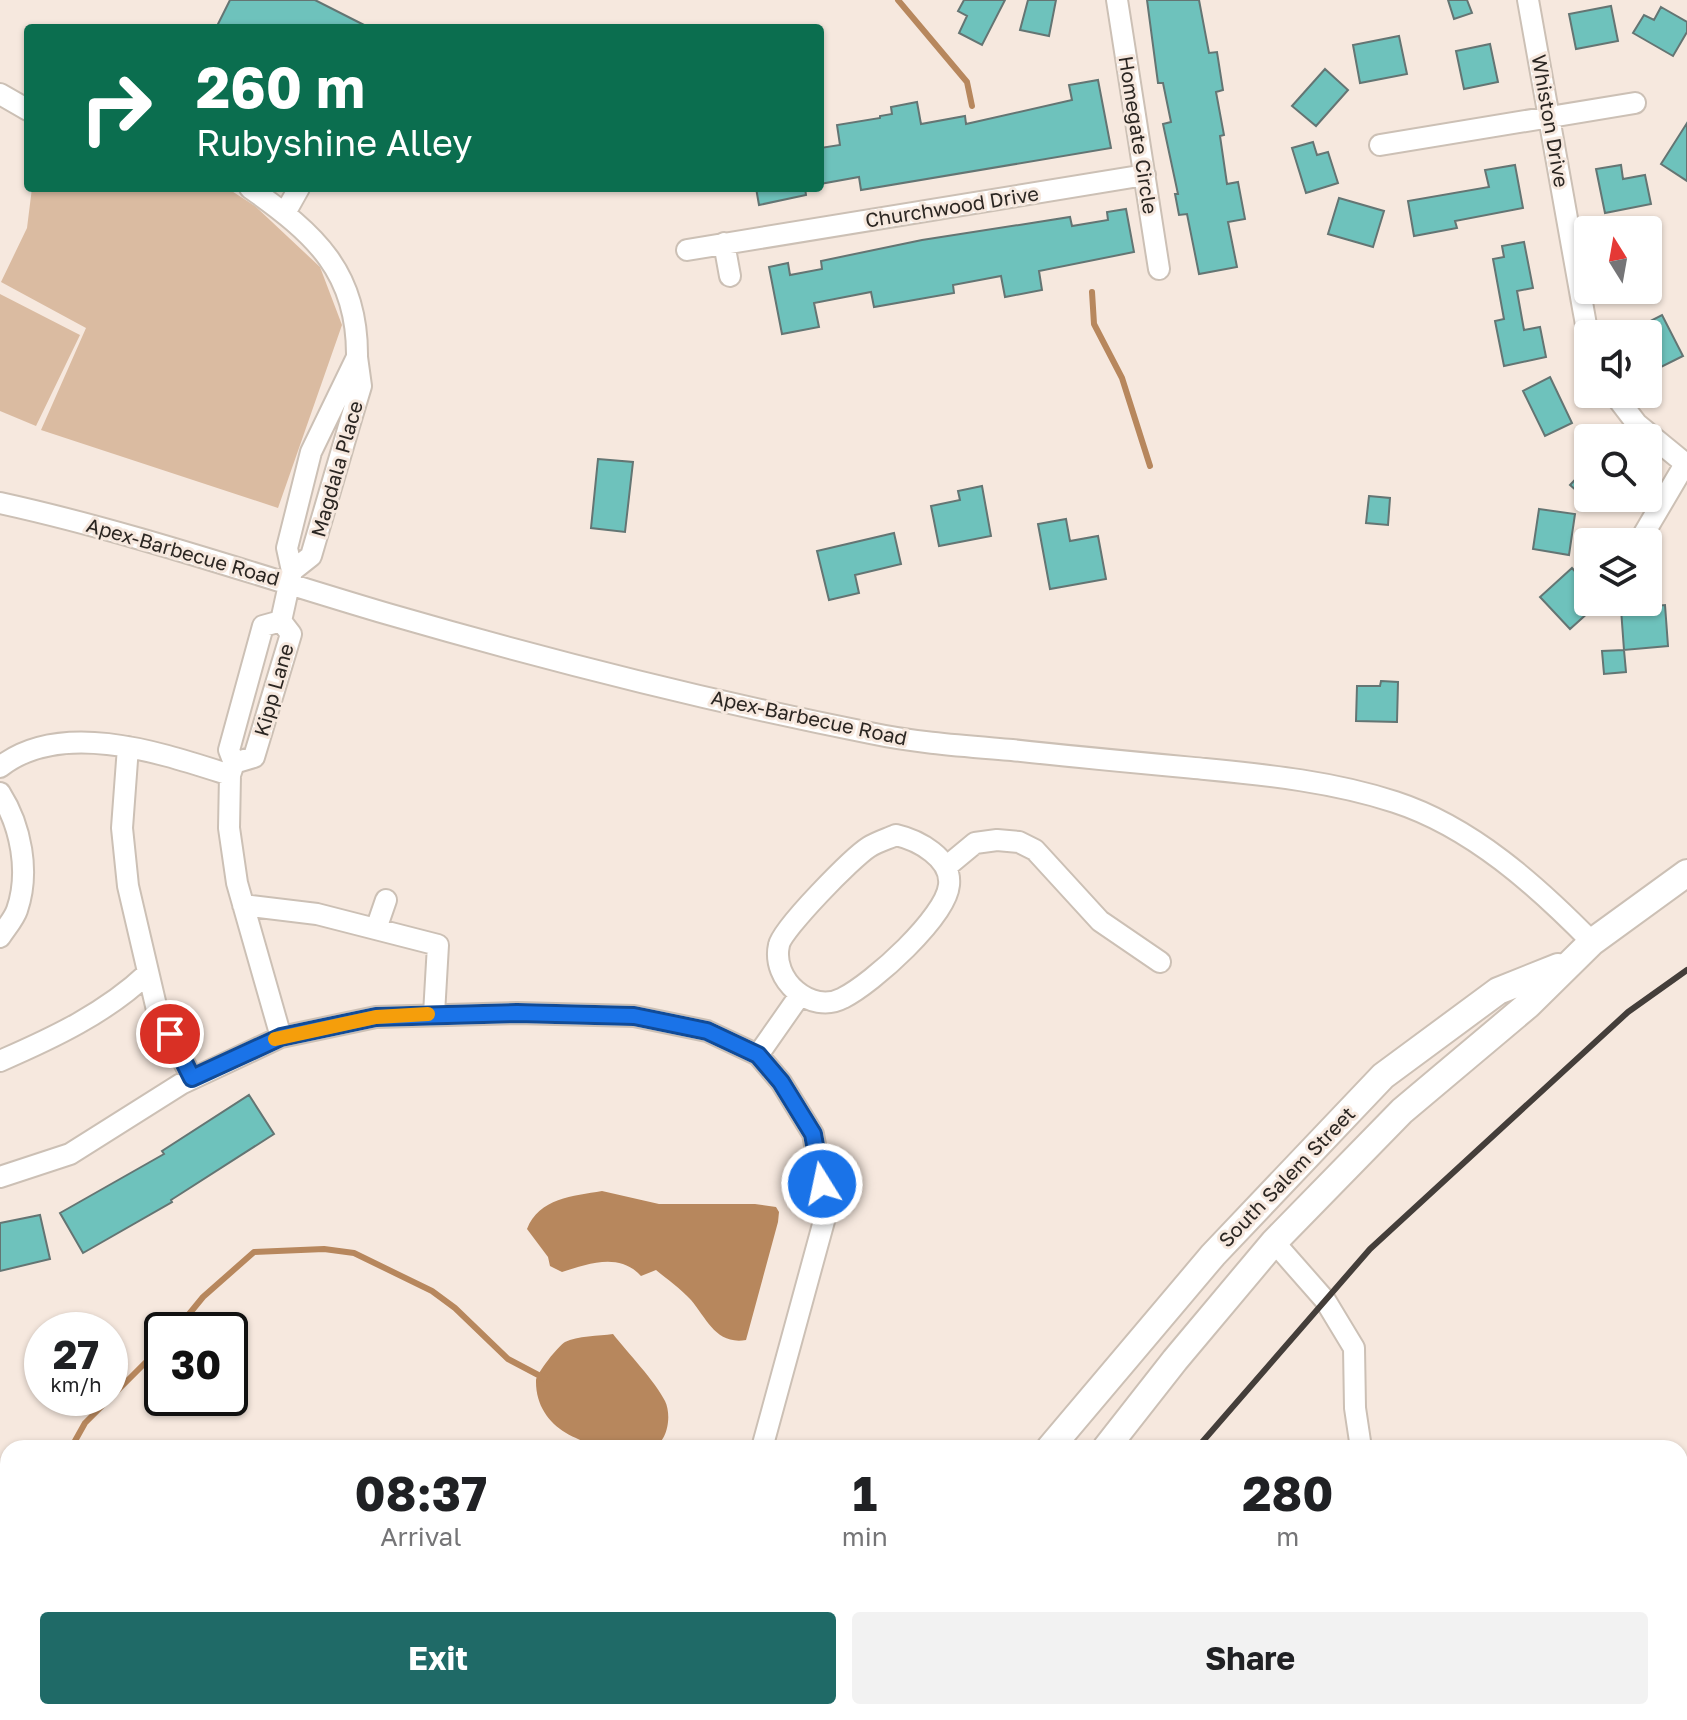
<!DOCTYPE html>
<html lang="en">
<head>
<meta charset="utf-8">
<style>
	:root { --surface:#fff; --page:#f2f2f2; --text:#202124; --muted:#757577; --accent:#1f6a67 }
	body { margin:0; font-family:"Golos Text",sans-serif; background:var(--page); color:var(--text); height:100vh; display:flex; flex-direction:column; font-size:30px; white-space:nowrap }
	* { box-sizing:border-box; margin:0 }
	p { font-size:26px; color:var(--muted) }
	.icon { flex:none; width:44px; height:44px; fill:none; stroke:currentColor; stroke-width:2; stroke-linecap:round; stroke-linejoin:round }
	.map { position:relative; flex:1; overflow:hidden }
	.sheet { position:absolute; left:0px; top:1440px; width:1688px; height:280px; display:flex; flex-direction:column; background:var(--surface); border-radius:24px 24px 0 0; box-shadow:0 2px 6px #0004 }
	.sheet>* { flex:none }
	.guide { position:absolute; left:24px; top:24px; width:800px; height:168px; border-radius:8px; box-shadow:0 2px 6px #0004; background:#0b6e4f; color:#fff; overflow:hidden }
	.needle { width:52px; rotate:349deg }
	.controls { position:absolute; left:1574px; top:216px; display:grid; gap:16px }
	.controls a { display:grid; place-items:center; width:88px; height:88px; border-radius:8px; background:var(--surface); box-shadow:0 2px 6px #0004; font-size:40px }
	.speed { position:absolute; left:24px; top:1312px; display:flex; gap:16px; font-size:40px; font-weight:700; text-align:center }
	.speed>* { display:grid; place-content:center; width:104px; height:104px; border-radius:50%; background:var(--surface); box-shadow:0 2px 6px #0004; line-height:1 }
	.speed small { font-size:20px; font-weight:400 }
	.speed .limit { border:4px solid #111; border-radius:12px; background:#fff; color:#111 }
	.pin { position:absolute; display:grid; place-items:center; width:68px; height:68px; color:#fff; margin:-34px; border:4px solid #fff; border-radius:50%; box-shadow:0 2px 8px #0007 }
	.me { position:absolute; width:88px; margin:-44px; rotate:350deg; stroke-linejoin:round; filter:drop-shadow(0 0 6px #0008) }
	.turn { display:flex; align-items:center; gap:28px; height:168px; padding:0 40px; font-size:36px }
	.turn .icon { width:104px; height:104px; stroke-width:2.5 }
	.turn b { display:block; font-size:56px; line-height:68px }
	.eta { display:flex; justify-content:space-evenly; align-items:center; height:136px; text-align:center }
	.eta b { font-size:48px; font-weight:700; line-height:56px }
	.action { display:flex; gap:16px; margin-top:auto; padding:16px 40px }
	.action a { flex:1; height:92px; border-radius:8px; background:var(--accent); color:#fff; font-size:32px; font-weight:700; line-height:92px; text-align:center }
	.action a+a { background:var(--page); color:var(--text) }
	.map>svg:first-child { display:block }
	.green { fill:#dabba1 }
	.water { fill:#b7875d }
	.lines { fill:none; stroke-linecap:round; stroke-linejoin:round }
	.stream { stroke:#b7875d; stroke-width:6 }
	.building { fill:#6ec2bc; stroke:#647573; stroke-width:2 }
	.minor-casing { stroke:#ccc0b5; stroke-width:24 }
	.major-casing { stroke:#ccc0b5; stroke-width:30 }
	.minor { stroke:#fff; stroke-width:20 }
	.major { stroke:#fff; stroke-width:26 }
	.rail { stroke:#443e3a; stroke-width:6 }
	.route-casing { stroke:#114b97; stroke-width:20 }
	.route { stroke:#1a73e8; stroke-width:14 }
	.slow { stroke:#f59e0b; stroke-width:14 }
	.labels { text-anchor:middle; stroke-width:6; stroke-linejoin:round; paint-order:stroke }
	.street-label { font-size:20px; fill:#2b2622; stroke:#f6e8de }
</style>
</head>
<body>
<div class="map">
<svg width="1687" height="1720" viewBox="0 0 1687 1720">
	<rect width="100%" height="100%" fill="#f6e8de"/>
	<!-- green -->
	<path class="green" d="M32,188H227L255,206L320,267L342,325L278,508L41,430L86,328L1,282L27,228Z
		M0,294L80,335L36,426L0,411Z"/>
	<!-- water -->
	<path class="water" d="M602,1191L659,1204H755L776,1207L779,1212L778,1222L746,1340C716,1345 707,1319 691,1300C681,1289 667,1279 656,1270L641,1276C619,1252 588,1264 562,1272L550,1266L548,1257L527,1229C539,1198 573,1196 602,1191Z
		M613,1334C628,1353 655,1381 665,1401C672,1415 668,1444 651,1448C644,1450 634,1448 626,1448C585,1448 535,1429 536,1380C537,1373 558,1346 565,1342C577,1336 599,1336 613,1334Z
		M1605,1712H1670L1673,1720H1600Z"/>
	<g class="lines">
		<!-- stream -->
		<path class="stream" d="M898,0L967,82L972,106
			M1092,292L1094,324L1122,378L1150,466
			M176,1330L203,1297L254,1252L324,1249L354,1253L432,1291L455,1308L508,1359L544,1378
			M71,1448L85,1423L162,1346
			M0,1536L8,1531"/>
	</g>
	<!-- building -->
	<path class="building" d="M230,0H315L370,28H216Z
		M964,0H1005L982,45L959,33L967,16L958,11Z
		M1028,0H1056L1049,36L1020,30Z
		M1147,0H1199L1209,53L1217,52L1223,90L1216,92L1224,135L1220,136L1227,184L1238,182L1245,219L1228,222L1237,267L1199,274L1187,214L1179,215L1175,194H1178L1163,124L1171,122L1163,83H1158Z
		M1448,0H1467L1472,13L1454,19Z
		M1611,6L1618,41L1576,49L1569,14Z
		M1661,7L1687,22V32L1673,56L1633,33L1644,15L1654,20Z
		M1399,36L1407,74L1360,83L1353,45Z
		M1490,44L1498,82L1464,89L1456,51Z
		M1325,69L1348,90L1316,126L1292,106Z
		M1098,80L1111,148L861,190L859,177L820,184V148L840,145L837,125L880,118V116L892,114L891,107L917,102L921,124L965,116L966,124L1072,100L1069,85Z
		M1687,123V181L1661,164Z
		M1313,142L1317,155L1328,152L1338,183L1306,193L1292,148Z
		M1515,165L1523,208L1455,221L1457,228L1414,236L1408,201L1489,187L1485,170Z
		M1621,165L1623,179L1645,175L1651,204L1605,213L1596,169Z
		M756,188H805L806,195L759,205Z
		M1339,198L1384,211L1373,247L1328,234Z
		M1126,209L1134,252L1039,271L1042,290L1005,297L1001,276L953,285L954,293L874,307L871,292L814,303L819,327L782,334L769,267L788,263L790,275L822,269L821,261L922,240L1070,217L1072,226L1108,220L1107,212Z
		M1524,242L1533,288L1517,291L1524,330L1540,327L1546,357L1504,366L1495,321L1504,319L1493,259L1504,257L1502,246Z
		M1662,315L1683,356L1653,371L1648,362V334H1625Z
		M1550,377L1572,423L1545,436L1523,391Z
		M598,459L633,462L625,532L591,528Z
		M1588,466V501L1570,485Z
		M982,486L991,536L939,546L931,506L960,500L958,491Z
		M1369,496L1390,498L1388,525L1366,523Z
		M1539,509L1575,514L1569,555L1533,549Z
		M1066,519L1070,541L1098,536L1106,579L1050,589L1038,524Z
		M894,533L901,564L855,575L859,593L829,600L817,551Z
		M1572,568L1588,586V602H1600L1570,629L1540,597Z
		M1665,605L1668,646L1624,650L1621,609Z
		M1624,650L1626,672L1604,674L1602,651Z
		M1381,681L1398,682L1397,722L1356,721L1357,686H1380Z
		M249,1095L274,1134L171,1200L172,1202L83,1253L60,1213L164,1154L162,1151Z
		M40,1215L50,1259L0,1271V1223Z"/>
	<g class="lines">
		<defs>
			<path id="minor" d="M1117,0L1159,269
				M1528,0L1588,336
				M0,94L28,110
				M1380,145L1635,103
				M250,188C315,234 358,272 357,357
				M285,213L299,188
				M724,243L730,276
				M687,250L1145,175
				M1614,394L1637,424L1687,465
				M0,503C132,532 259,576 388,614C547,660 708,701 870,733C917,743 965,746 1012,750C1076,757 1141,763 1205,769C1268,775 1334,782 1395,802C1472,827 1537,886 1592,942
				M1639,542L1685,464
				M281,621L292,571L311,556L349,426L361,386L357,357L311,452L287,548L292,571
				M128,747L122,828L128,886L157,1010L192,1078
				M234,763L254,757L291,634L281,621
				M234,763L229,750L263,626L281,621
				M0,767C62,718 164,754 230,775L234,763
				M230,775L229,828L237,883L281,1037
				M0,793C21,826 30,872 17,910C14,919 5,929 0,937
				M896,835C918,840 952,858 949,885C946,917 873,983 843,998C811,1015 771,980 779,945C782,929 853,857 869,847C877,842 887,839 896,835Z
				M946,867L975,843L997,840L1019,842L1035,850L1100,921L1160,962
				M243,905L317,914L438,945L434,1014
				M376,929L386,900
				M758,1055L800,995
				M0,1061C53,1038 106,1013 148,973
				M0,1177L70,1154L181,1084L281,1037L376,1017L517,1013L634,1016L707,1031L758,1055L781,1082L813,1134L827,1210L762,1448
				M1274,1242L1325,1300L1354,1348L1355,1408L1361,1448
				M1392,1712V1720"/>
			<path id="major" d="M1050,1448L1213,1255L1383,1076L1498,991L1558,967
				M1106,1448L1175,1360L1274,1242L1402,1111L1528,1005L1592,942L1687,873
				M879,1720L883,1712
				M925,1720L929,1712"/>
		</defs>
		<!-- minor casing -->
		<use href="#minor" class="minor-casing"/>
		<!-- major casing -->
		<use href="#major" class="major-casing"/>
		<!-- minor -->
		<use href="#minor" class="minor"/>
		<!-- major -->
		<use href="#major" class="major"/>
		<!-- rail -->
		<path class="rail" d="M1197,1448L1370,1249L1628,1012L1687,970
			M1019,1720L1024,1712"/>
	</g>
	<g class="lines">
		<defs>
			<path id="route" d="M170,1034L192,1078L281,1037L376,1017L517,1013L634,1016L707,1031L758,1055L781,1082L813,1134L822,1184"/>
		</defs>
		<!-- route casing -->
		<use href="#route" class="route-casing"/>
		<!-- route -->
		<use href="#route" class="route"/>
		<!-- slow -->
		<path class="slow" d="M275,1039L376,1017L428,1014"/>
	</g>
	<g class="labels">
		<!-- street labels -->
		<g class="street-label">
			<text transform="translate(1550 121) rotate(80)" y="7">Whiston Drive</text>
			<text transform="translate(1138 135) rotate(81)" y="7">Homegate Circle</text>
			<text transform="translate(952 207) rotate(-9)" y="7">Churchwood Drive</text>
			<text transform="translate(337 469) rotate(-74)" y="7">Magdala Place</text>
			<text transform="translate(183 552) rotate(16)" y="7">Apex-Barbecue Road</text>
			<text transform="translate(274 690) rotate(-74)" y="7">Kipp Lane</text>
			<text transform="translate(809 718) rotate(12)" y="7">Apex-Barbecue Road</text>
			<text transform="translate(1287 1177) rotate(-46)" y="7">South Salem Street</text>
		</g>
	</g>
</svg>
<div class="controls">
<a><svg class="needle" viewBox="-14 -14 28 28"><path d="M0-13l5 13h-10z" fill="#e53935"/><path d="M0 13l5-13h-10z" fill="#757577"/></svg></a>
<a><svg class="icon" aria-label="sound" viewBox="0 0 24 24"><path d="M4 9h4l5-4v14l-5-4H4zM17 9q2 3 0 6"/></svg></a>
<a><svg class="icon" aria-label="search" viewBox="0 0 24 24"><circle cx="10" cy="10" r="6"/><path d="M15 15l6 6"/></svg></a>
<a><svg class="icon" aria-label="layers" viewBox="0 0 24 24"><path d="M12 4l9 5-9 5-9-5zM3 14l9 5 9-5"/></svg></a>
</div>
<div class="speed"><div>27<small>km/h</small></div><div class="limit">30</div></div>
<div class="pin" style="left:170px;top:1034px;background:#d93025"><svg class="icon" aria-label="arrive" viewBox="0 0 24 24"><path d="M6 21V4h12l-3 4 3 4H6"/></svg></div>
<svg class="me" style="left:822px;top:1184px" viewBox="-20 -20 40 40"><circle r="17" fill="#1a73e8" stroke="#fff" stroke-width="3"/><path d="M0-11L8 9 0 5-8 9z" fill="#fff"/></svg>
<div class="guide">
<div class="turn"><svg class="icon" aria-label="right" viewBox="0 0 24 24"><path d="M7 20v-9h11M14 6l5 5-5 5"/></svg><div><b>260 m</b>Rubyshine Alley</div></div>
</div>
<section class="sheet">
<div class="eta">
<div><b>08:37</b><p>Arrival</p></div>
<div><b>1</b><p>min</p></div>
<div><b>280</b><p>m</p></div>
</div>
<div class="action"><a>Exit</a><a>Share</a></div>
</section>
</div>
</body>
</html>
